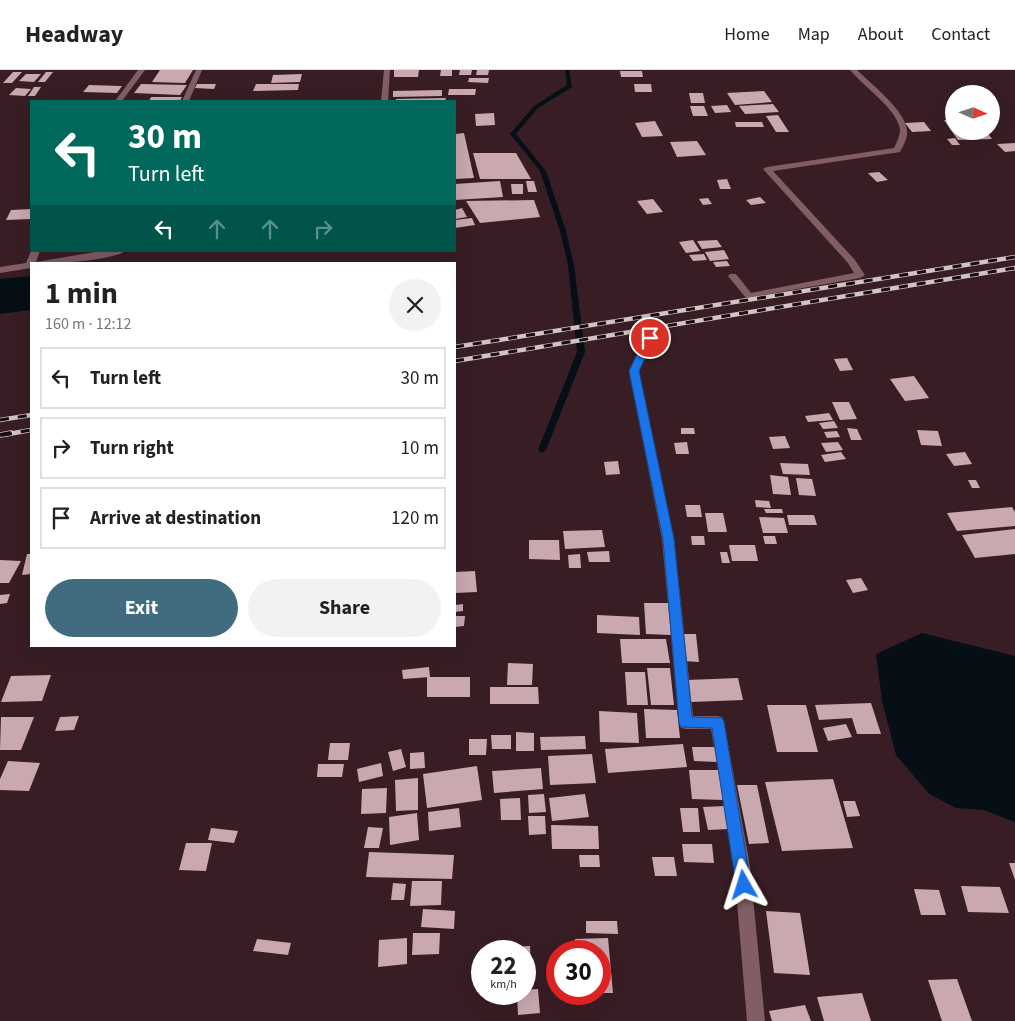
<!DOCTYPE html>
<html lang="en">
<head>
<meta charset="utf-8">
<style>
	:root { --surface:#fff; --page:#f2f2f2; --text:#222; --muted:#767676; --line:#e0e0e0; --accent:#416b7f }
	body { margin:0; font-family:"Source Sans 3",sans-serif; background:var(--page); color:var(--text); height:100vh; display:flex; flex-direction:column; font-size:19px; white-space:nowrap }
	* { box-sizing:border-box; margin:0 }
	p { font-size:16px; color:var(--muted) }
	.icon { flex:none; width:28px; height:28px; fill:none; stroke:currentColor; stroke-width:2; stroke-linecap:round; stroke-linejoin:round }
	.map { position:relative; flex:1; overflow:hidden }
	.drawer { position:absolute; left:30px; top:192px; width:426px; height:385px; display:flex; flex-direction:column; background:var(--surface); border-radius:0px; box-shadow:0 5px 20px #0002 }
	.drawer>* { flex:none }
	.hud { position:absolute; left:30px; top:30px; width:426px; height:152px; border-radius:0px; box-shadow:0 5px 20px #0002; background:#00695c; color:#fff; overflow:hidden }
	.needle { width:32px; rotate:93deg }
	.buttons { position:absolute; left:945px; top:15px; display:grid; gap:10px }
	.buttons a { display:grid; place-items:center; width:55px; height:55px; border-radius:50%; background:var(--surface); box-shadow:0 5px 20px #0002; font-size:25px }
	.speed { position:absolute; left:471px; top:870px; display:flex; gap:10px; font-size:25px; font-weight:700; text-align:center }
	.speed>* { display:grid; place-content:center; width:65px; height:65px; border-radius:50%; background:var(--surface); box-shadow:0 5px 20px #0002; line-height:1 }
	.speed small { font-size:12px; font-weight:400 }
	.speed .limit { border:8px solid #d22; background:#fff; color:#111 }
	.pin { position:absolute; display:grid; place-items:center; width:42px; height:42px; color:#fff; margin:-21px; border:2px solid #fff; border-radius:50%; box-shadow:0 1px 5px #0007 }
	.me { position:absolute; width:55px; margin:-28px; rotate:354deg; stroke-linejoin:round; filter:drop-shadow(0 0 4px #0008) }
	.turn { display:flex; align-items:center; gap:18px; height:105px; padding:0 15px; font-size:22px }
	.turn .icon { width:65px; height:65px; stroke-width:2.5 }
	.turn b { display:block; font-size:35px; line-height:42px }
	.lanes { display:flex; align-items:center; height:48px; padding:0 15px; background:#0003; justify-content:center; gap:25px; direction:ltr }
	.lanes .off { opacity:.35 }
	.round { display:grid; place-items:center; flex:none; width:52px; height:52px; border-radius:26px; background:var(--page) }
	.overview { display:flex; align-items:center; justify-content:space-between; height:85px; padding:0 15px }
	h1 { font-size:30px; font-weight:700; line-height:38px }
	.button { display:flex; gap:10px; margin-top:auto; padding:10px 15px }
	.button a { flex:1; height:58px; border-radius:30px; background:var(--accent); color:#fff; font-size:20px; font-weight:700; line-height:58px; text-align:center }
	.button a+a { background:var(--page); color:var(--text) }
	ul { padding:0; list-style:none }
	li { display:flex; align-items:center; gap:15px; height:62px; margin:0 10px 8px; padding:0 5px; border:2px solid var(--line); border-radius:0px }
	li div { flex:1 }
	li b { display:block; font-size:19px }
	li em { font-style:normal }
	header { display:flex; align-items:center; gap:30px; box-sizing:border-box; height:70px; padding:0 25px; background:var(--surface); border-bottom:1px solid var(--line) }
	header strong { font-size:24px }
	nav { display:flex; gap:28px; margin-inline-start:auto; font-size:18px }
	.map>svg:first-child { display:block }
	.water { fill:#050f15 }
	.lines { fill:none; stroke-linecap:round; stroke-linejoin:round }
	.stream { fill:#050f15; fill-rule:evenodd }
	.building { fill:#caa8af }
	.minor { fill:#815e66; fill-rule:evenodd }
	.rail-far1-casing { stroke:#d5c2c6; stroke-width:4.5 }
	.rail-casing { stroke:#d5c2c6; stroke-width:5.5 }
	.rail-far1 { stroke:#180c0f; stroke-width:3; stroke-dasharray:9; stroke-linecap:butt }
	.rail { stroke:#180c0f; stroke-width:4; stroke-dasharray:11; stroke-linecap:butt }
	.route { fill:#1a73e8; stroke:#114b97 }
</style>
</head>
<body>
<header>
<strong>Headway</strong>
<nav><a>Home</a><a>Map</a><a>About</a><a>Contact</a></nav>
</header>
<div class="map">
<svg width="1015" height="951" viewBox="0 0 1015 951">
	<rect width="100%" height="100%" fill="#381e24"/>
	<!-- water -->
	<path class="water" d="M31,206V240L0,244V209Z
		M922,563L1015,586V752L984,740L956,738L929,724L896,685L882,631L876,584Z"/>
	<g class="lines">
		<!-- stream -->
		<path class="stream" d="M565,0H569L572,17L538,38L516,64L546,101L566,161L574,195L585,282L546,380L542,383L538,380L577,282L568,195L560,161L540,101L510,64L534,36L567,15Z"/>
	</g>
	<!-- building -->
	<path class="building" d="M160,0H193L185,13L152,12Z
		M394,0H419L418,7H394Z
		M441,0H452V6H440Z
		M460,0H472L471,5H459Z
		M477,0H489L488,5H476Z
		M620,1H642L643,7H621Z
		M13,2H22L12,13H3Z
		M46,2H53L45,12H38Z
		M26,4H41L34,12L19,11Z
		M302,4L300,12L271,13L273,5Z
		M469,8H489L488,13L468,12Z
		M141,14L187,15L180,25L134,23Z
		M197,14H216L214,19L195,18Z
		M256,14H299L298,20L253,21Z
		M634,14H651L652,22H635Z
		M89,15L122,16L117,23L83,22Z
		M34,17H41L35,26H28Z
		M16,18L31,19L25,26L9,25Z
		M449,19H476L475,25H448Z
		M442,20V26L393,27V21Z
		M764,21L772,32L735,35L727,23Z
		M689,23H703L705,33H691Z
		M151,27H182L180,31H149Z
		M446,28L445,31H396V29Z
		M773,34L779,42L745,44L739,36Z
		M727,35L731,42L715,43L711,36Z
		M690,36H704L708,46H693Z
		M494,43L495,55L476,56L475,44Z
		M778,45L789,62H776L766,46Z
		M944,50H954V61H986L992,69L958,70Z
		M655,51L663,66L642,67L635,53Z
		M735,52H762L764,57H736Z
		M924,52L931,61L912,62L905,53Z
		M464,63L474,108L455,109V64Z
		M955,68L960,75H952L947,69Z
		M697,71L706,85L677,87L670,72Z
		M1015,73V81L1005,82L997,74Z
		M473,83H516L531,109H480Z
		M879,102L888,110L877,112L868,103Z
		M727,109L731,119H720L717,110Z
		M500,111L503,127L455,130V114Z
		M526,111H534L537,122H528Z
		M511,114H523V124H512Z
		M760,127L766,133L751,135L746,130Z
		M708,128L712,134L703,135L699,129Z
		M653,129L663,142L647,144L637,131Z
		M534,130L540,147L480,153L466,131Z
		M462,138L467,147L455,149V140Z
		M31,139V149L6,150L11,140Z
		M472,148L475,155L455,158V150Z
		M693,170L700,181L686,183L679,172Z
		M717,170L722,177L702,179L697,171Z
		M724,180L729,189L710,191L705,182Z
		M704,184L707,190L693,191L689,185Z
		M727,191L730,196L716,197L713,192Z
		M847,288L853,300L840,301L834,289Z
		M914,306L929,328L905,331L890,309Z
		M832,332H849L857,349L840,350Z
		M829,343L833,350L808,352L805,346Z
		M834,351L838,358L823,359L819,353Z
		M681,358H694L695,364H681Z
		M847,358L857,359L862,370H851Z
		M917,360L938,361L942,376L921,375Z
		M837,361L840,367L827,368L824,362Z
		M785,366L790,378L773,379L769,367Z
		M687,372L689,384H676L674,373Z
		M838,372L843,380L826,382L821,373Z
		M841,382L846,389L825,392L821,385Z
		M965,382L972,394L954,396L946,384Z
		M618,391L620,404L606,405L604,392Z
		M780,393L808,394L810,405L783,404Z
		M770,405L788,407L791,425L773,424Z
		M796,408L812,409L816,426L799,425Z
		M968,410H976L980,418H972Z
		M755,430L769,431L771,438L756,437Z
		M685,435H700L702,447H687Z
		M1012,437L1015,442V456L957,461L947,443Z
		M764,439H782L783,443H766Z
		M705,443H723L727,462H708Z
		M787,445H814L817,455H789Z
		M759,447L784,448L788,463H763Z
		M1015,459V484L975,488L962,465Z
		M602,460L605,477L565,479L563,461Z
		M691,466H704L705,475H692Z
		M763,466H775L777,474H765Z
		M529,470H559L560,490L529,489Z
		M729,475H755L758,491H732Z
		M609,481L610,492H589L587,482Z
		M720,482H727L730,493H722Z
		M27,484H31V504L22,505Z
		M580,484L581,498H569L568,485Z
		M0,490L21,491L9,513H0Z
		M475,501L477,522L455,523V502Z
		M861,508L868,520L853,523L846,510Z
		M10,524L7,533L0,534V525Z
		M644,533H668L671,565L646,564Z
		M463,534V541L455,542V535Z
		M597,545L639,547L640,565L597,563Z
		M455,546H465L464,556L455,557Z
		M681,564H696L699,592L684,591Z
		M620,569H666L670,593H622Z
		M508,593L533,594L532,615H507Z
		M429,597L430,607L403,609L402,600Z
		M647,598H670L674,635H651Z
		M625,602H645L648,635H627Z
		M51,605L42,631L1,632L11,606Z
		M427,607H470V627H427Z
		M738,608L743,630L691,632L687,610Z
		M490,617H538L539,634H490Z
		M871,633L881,664H857L852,648L819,650L815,635Z
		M767,635H806L818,682H777Z
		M644,639L677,640L680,668H646Z
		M599,641L637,643L639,673L600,672Z
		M79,646L74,660L55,661L60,647Z
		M1,647H34L21,680H0Z
		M846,654L852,667L828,671L823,658Z
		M516,662L534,663V681H516Z
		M491,665H511V679H492Z
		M585,666L586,679L541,680L540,667Z
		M469,669H487L486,685H469Z
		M330,673H350L348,690H328Z
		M683,674L687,697L608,703L605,679Z
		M692,677H715L717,692L694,691Z
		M401,679L406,697L393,701L388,682Z
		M424,682L425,698L410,699V683Z
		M592,684L596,713L550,715L548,686Z
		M8,691L40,693L29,721L0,720V709Z
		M381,693L383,706L359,712L357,699Z
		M318,694H344L342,707H317Z
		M477,696L482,730L427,738L423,704Z
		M541,698L543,719L494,723L492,701Z
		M689,700H719L723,730L692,729Z
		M418,708V740L396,741L395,710Z
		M833,709L853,778L782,781L765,712Z
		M737,715H757L769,773L749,774Z
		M387,718L386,743L361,744L362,719Z
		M544,724L546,742L529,743L528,725Z
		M585,724L589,747L552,751L549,728Z
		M520,728L521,750H501L500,729Z
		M843,731H855L860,746L847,747Z
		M725,736L729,759L708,760L703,737Z
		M459,738L461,757L429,761L428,742Z
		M680,738H698L700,762H683Z
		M417,743L419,770L390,775L389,747Z
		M528,746H545L546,764L529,765Z
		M551,755L598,756L599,779H552Z
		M368,757L383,758L379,778H364Z
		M211,758L238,761L234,773L208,770Z
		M186,773H212L206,801L179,800Z
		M682,774H712L714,793L684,792Z
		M369,782L454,785L452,809L366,807Z
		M579,785H599L600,797H580Z
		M652,787H674L677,806H655Z
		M1009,793H1015V810Z
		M412,811H442L441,835L410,836Z
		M393,813L406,814L404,830H391Z
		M961,816L1000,817L1009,843L968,842Z
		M914,819L939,820L946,845H921Z
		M423,839L455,841L454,859L421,857Z
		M766,841L800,843L810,905L774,903Z
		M586,851H617L618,864L586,863Z
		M413,863H440L439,884L412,885Z
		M407,868V894L378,897L379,870Z
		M608,868L613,923H600V881H576L575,869Z
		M257,869L291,873L288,885L253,881Z
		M530,876L531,899H525V881H488V878Z
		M957,909L972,951H942L928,910Z
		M538,919L540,943L518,945L517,924H525V920Z
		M862,923L871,951H824L817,927Z
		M805,935L811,951H772L769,941Z"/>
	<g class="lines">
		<!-- minor -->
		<path class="minor" d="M138,0H145L122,31H115Z
			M196,0H202L189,31H182Z
			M384,0H390L388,31H381Z
			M850,0H857C871,14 905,40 907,60C908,67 904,75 900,82L773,101L855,190L865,205L860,208L746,228L728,206L730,204H736L751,223L854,203L848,193L763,99L767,97L894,78C897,72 900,66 900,59C897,39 863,16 850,0Z
			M31,181H40L36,192L101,181H125C112,191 50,194 31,194V198L0,203V197L26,193Z
			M650,265L655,268L639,301L674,469L693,646H717L722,647L724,652L750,796L765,951H747L734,796L711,659H686L681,658L679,653L662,469L629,301L645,268Z"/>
		<defs>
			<path id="rail-far1" d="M455,277L1015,187
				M455,291L1015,198
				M0,350L31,345
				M3,365L31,360"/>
			<path id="rail" d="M0,365L11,363"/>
		</defs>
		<!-- rail-far1 casing -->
		<use href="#rail-far1" class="rail-far1-casing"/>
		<!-- rail casing -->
		<use href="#rail" class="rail-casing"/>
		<!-- rail-far1 -->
		<use href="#rail-far1" class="rail-far1"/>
		<!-- rail -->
		<use href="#rail" class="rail"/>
	</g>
	<!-- route -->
	<path class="route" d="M650,265L654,268L639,301L674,469L692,647L722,648L724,652L751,815L749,821L744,823L738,821L736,815L712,658L681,657L679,653L663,469L629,301L645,268Z"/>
</svg>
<div class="buttons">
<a><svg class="needle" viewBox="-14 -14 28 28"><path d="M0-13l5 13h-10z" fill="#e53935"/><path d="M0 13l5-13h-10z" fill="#767676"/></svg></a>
</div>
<div class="speed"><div>22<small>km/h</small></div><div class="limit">30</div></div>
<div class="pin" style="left:650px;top:268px;background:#d93025"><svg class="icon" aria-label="arrive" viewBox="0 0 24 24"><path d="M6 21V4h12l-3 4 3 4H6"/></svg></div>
<svg class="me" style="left:744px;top:815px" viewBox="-20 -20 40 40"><path d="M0-17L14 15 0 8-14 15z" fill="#1a73e8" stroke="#fff" stroke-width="4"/></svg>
<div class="hud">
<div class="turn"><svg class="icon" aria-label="left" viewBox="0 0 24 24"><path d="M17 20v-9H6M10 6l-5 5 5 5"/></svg><div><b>30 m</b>Turn left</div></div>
<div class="lanes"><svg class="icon" aria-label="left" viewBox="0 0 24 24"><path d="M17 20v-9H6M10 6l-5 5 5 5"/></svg><svg class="icon off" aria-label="ahead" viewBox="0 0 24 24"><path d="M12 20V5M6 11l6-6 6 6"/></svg><svg class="icon off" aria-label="ahead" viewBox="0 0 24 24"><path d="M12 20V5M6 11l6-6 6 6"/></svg><svg class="icon off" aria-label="right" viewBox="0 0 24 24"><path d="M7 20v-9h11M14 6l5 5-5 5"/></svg></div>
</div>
<section class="drawer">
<div class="overview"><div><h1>1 min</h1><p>160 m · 12:12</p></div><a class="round"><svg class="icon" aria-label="close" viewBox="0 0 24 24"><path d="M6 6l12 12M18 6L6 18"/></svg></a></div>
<ul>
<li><svg class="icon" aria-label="left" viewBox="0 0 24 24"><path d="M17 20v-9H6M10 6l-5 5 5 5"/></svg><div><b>Turn left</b></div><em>30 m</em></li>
<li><svg class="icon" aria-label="right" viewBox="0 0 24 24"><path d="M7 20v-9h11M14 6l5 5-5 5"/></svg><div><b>Turn right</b></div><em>10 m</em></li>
<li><svg class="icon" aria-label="arrive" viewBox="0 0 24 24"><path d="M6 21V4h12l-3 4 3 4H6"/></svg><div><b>Arrive at destination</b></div><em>120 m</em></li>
</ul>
<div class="button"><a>Exit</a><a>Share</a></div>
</section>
</div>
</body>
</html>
